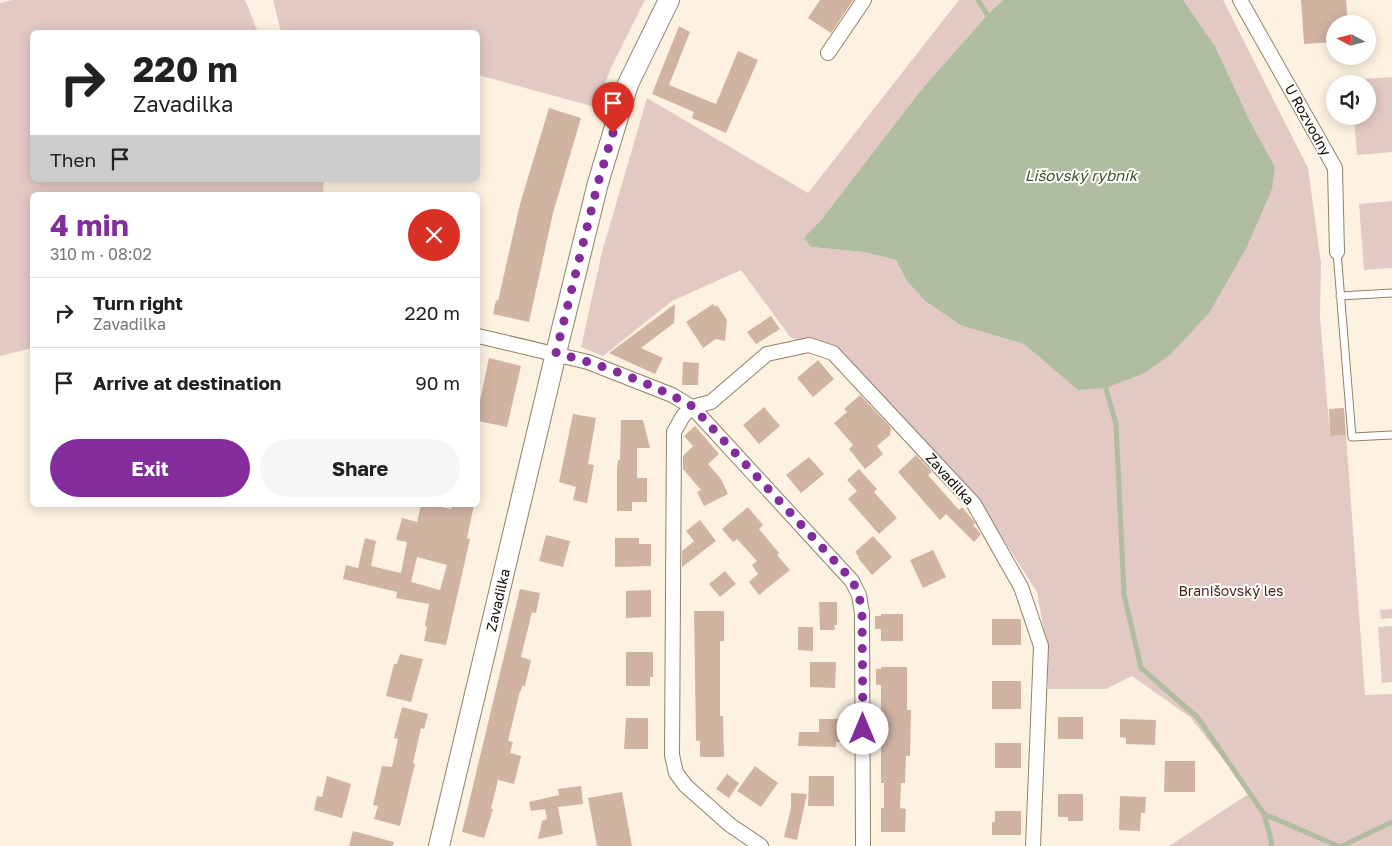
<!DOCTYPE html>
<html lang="en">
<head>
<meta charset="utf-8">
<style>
	:root { --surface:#fff; --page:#f6f6f6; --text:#222; --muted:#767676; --line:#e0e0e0; --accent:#822d9b }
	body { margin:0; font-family:"Golos Text",sans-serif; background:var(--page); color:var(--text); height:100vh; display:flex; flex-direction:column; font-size:19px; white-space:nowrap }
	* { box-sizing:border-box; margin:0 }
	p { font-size:16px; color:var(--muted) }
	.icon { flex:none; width:28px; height:28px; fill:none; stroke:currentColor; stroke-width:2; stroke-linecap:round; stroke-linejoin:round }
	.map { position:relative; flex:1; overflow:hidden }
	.sheet { position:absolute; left:30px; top:192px; width:450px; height:315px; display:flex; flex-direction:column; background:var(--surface); border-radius:8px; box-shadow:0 2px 12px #0003 }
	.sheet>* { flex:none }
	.top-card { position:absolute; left:30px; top:30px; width:450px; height:152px; border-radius:8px; box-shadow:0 2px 12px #0003; background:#fff; color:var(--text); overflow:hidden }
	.needle { width:32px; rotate:277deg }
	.tools { position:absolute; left:1326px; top:15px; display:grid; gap:10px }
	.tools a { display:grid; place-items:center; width:50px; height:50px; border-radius:50%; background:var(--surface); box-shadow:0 2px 12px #0003; font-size:25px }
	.pin { position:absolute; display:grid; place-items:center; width:42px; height:42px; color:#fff; margin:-51px -21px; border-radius:50% 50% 50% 0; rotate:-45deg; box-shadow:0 0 5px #0007 }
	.pin .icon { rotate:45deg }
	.me { position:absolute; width:55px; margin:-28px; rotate:0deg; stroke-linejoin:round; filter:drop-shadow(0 0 4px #0008) }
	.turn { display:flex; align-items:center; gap:18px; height:105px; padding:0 20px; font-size:22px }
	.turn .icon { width:65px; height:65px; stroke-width:2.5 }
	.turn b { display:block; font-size:35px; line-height:42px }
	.then { display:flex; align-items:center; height:48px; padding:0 20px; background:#0003; gap:10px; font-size:19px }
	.round { display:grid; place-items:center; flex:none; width:52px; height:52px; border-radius:26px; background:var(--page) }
	.summary { display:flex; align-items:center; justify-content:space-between; height:85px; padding:0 20px }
	h1 { font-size:30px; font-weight:700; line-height:38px; color:var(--accent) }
	.primary-button { display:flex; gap:10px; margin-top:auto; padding:10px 20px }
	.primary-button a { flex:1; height:58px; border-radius:30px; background:var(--accent); color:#fff; font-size:20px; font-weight:700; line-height:58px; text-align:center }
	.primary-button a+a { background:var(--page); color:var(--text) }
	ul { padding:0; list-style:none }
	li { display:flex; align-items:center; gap:15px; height:70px; padding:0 20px; border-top:1px solid var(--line) }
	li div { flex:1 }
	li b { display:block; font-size:19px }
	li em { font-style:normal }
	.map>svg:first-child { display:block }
	.green { fill:#e3c9c4 }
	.water { fill:#b1bda1 }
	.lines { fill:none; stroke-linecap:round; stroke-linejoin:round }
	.stream { stroke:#b1bda1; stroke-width:5 }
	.building { fill:#d0b3a1; fill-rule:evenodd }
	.lane-casing { stroke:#928168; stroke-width:9 }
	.street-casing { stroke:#928168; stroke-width:16 }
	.secondary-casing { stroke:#928168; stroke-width:22 }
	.lane { stroke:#fff; stroke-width:7 }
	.street { stroke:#fff; stroke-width:14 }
	.secondary { stroke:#fff; stroke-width:20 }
	.route { stroke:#822d9b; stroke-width:9; stroke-dasharray:0 16.2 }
	.labels { text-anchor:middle; stroke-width:4; stroke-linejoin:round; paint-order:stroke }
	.street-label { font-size:14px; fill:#110b04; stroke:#fff }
	.park-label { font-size:14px; fill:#4b1d17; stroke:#fff }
	.water-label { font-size:15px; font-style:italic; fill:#415225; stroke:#fff }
</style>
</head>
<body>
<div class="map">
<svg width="1392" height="846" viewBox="0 0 1392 846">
	<rect width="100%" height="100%" fill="#fdf2e1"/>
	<!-- green -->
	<path class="green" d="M12,0H245L258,32H32V180H324L323,195H32V348L0,356V3Z
		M273,0H645L612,66L595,107L478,75V32H281Z
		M959,0H1003L988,14L921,90L821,220L805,238L812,247L864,252L896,260L906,280L925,301L962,326L1024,344L1078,390L1275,167L1249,119L1215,46L1183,0H1223L1308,168L1321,263L1320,317L1330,436L1346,435L1365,695L1392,694V846H1169L1250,793L1190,717L1132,676L1106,689H1048L1046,642L1037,592L978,500L844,353L791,338L741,270L672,301L603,356L581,347L602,252L647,98L808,193Z
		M1392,77V152L1357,155L1354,116H1368V84H1351V80Z
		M1392,201V268L1364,270L1359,204Z
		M1392,609V618L1381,619L1380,610Z
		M1392,626V682L1382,683L1378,627Z"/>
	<!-- water -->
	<path class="water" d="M1003,0H1183L1215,46L1249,119L1275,167L1272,189L1246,249L1209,313L1171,354L1145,373L1105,388L1078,390L1024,344L962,326L925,301L906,280L896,260L864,252L811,247L804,238L821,220L921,90L988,14Z"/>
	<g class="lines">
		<!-- stream -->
		<path class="stream" d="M978,0L990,19
			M1104,382L1116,424L1124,594L1141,668L1198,718L1264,814L1338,846
			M1264,814L1272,843L1271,846
			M1342,846L1392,822"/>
	</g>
	<!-- building -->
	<path class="building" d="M820,0H853L831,33L808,18Z
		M1301,0H1346L1348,24H1335V42L1304,44Z
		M679,26L690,32L669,85L716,104L738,51L758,60L726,133L692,118L694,112L652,94Z
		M549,108L581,118L553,213L529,322L493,314L496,300L498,301L520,204Z
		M675,304L674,323L641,348L663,358L655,374L609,353Z
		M713,304L715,307L717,305L727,320L725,341L716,339L703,348L686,322Z
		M771,316L780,329L756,344L747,332Z
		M489,358L521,366L507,427L478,421V410Z
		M818,360L834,379L813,397L797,378Z
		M683,362L699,363L698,385H682Z
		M860,395L891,428L890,435L877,446L883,454L865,469L849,449L853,445L834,423L847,412L844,409Z
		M764,407L780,426L759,444L743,425Z
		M1344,408L1346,435L1330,436L1329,409Z
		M573,414L596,418L588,464L594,465L587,503L573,500L576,487L559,482Z
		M621,420H643L650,448H637V478H647V502H632V511H617V470L618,460H620Z
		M695,426L719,454L708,464L721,479L728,494L704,506L697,492L701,490L683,469V456L693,446L684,436Z
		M916,455L932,472L928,475L959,510L962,507L972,519L975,523L973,525L981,534L974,542L946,514L940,520L898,472Z
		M809,457L824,474L801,493L786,475Z
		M859,469L877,489L874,492L897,518L879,534L848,499L857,491L847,480Z
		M421,505H434L451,509L452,505H474L467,538L470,539L446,645L424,641L427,627L425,626L429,604L396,598L397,592L343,579L346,565L358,568L365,538L376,541L371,566L401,573L407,542L396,540L402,518L417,522ZM417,557L447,565L440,590L411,582Z
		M748,507L763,525L759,529L779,553L777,555L790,570L759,595L749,582L758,574L752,565L757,561L737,539L733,542L722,529Z
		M700,520L716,541L682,567V551L694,541L686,531Z
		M546,535L570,541L563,567L539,561Z
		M873,536L892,557L872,575L858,558L859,557L855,552Z
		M615,538H639V544H651V566L615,567Z
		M933,550L946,577L923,588L910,560Z
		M725,571L736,584L720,597L709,584Z
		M520,589L540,593L536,613L532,612L521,657L531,660L525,686H522L521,691H520L508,741L513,742L510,753L521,756L514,784L498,780L491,809H493L484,838L462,832Z
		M651,590V617L626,618V591Z
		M819,602H837V625H834L835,630H820Z
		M694,611H724V641H720V716H723L724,757H700V741H696Z
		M881,614H903V641H881V629H875V616H881Z
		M992,619H1021V645H992Z
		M798,627H813V651L798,650Z
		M626,652H653V677H650V686H626Z
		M400,654L423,659L411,702L386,696L394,664H397Z
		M810,662H836L835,688L810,687Z
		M881,667H907V710H911L910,756H906L905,783H901L900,808L906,809L905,832H881V808H884V783H881V685H876V669H881Z
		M992,681H1021V709H992Z
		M402,707L428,714L424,729L421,728L413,763L415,764L400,826L374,819L378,806L373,805L382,766L392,767L398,739L394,738Z
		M1058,717H1083V739H1058Z
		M626,718H648V749H624Z
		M819,719H841V742H836V747L798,746L799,732H819Z
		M1120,719L1156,720L1155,745L1126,744V738L1120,737Z
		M995,743H1021V768H995Z
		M1165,761H1195V792H1164Z
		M755,766L778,783L761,807L737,791Z
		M727,774L739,783L729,798L716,789Z
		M327,776L351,784L342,818L314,810L317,796L322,797Z
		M809,776H834V806H808Z
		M581,786L583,804L558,807L563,834L538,839L542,821L547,819L545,809L531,811L529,802L559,795L558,789Z
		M622,792L632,846H597L588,798Z
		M791,793L807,794L797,840L784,837L791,808Z
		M1058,794H1083V821H1068V817H1058Z
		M1120,796L1146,797L1145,813H1141L1140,831L1119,830Z
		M995,811H1021V835H992V822H995Z
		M353,831L394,842L393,846H349Z"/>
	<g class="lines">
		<defs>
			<path id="lane" d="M1337,252L1352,437L1392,435
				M1340,296L1392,293"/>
			<path id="street" d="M1240,0L1335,168L1337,252
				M828,53L864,0
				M478,336L588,362L672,395L692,407L852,581L859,595L862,613L863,846
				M761,846L730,825L686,786L676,773L672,755L674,432L683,416L692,407L711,402L767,354L809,345L833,353L974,504L1021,587L1041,646L1033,846"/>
			<path id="secondary" d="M439,846L556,353L598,183L628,84L669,0"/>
		</defs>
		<!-- lane casing -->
		<use href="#lane" class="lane-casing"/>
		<!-- street casing -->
		<use href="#street" class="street-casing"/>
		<!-- secondary casing -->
		<use href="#secondary" class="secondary-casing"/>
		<!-- lane -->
		<use href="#lane" class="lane"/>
		<!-- street -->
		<use href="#street" class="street"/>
		<!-- secondary -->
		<use href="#secondary" class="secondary"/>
	</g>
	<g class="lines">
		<!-- route -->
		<path class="route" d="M613,133L598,183L556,353C601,364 652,384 692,406L852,580L859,595L862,613L863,729"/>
	</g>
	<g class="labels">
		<!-- street labels -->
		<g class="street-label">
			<text transform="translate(1308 120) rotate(61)" y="5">U Rozvodny</text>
			<text transform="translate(950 479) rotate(48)" y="5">Zavadilka</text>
			<text transform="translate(498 600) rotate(-77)" y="5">Zavadilka</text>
		</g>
		<!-- park labels -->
		<g class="park-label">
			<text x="1231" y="596">Branišovský les</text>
		</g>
		<!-- water labels -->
		<g class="water-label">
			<text x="1081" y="181">Lišovský rybník</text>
		</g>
	</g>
</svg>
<div class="tools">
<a><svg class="needle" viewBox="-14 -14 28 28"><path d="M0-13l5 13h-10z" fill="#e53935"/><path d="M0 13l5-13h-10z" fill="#767676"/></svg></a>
<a><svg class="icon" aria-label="sound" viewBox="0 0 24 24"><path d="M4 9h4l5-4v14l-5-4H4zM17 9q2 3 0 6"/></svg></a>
</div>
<div class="pin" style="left:613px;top:133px;background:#d93025"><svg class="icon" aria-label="arrive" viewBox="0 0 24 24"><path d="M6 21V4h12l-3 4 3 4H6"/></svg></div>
<svg class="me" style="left:863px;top:729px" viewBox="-20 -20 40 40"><circle r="19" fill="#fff"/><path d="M0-13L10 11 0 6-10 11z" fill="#822d9b"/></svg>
<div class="top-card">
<div class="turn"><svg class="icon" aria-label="right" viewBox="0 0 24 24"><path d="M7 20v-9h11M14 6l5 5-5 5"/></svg><div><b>220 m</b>Zavadilka</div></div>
<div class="then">Then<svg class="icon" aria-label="arrive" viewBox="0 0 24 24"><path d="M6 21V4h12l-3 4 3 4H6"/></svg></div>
</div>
<section class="sheet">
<div class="summary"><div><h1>4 min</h1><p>310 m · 08:02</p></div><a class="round" style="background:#d93025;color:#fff"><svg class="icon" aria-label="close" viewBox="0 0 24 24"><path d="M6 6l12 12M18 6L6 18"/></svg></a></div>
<ul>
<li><svg class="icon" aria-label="right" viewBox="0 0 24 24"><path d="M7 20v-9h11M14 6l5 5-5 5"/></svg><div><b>Turn right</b><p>Zavadilka</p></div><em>220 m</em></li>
<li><svg class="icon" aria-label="arrive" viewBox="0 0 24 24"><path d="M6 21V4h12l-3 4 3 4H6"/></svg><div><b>Arrive at destination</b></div><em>90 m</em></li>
</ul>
<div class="primary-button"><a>Exit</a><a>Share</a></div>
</section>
</div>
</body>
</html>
